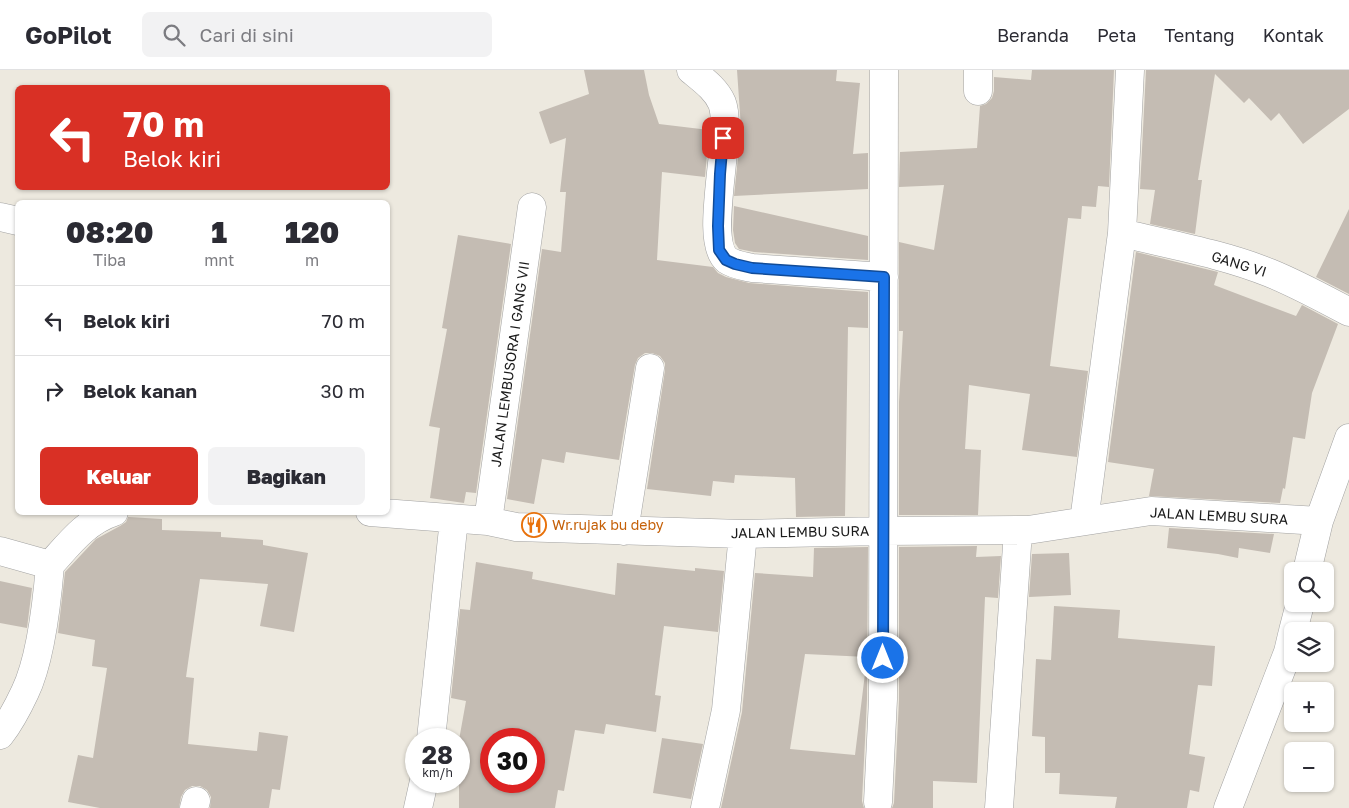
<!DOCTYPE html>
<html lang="id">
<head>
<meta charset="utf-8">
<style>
	:root { --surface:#fff; --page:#f2f2f3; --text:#2b2b33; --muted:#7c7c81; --line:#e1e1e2; --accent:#d93025 }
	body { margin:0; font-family:"Golos Text",sans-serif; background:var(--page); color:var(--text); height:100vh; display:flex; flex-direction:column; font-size:19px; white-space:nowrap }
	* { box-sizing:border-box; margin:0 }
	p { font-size:16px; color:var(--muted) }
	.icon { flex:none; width:28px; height:28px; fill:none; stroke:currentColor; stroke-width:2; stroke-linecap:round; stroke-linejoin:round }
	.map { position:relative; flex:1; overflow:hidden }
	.sheet { position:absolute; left:15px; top:130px; width:375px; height:315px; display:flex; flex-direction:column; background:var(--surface); border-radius:8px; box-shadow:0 1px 4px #0004 }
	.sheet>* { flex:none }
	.guide { position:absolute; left:15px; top:15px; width:375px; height:105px; border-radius:8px; box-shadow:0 1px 4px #0004; background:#d93025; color:#fff; overflow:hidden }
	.fabs { position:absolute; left:1284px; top:492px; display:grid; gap:10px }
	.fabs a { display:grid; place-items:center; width:50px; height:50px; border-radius:8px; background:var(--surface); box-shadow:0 1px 4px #0004; font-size:25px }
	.speed { position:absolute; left:405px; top:658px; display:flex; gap:10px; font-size:25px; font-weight:700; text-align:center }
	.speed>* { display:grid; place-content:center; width:65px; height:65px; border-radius:50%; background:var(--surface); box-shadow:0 1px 4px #0004; line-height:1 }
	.speed small { font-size:12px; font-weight:400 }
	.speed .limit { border:8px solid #d22; background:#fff; color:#111 }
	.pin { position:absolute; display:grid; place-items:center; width:42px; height:42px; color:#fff; margin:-21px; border-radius:10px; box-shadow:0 2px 8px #0006 }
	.me { position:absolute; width:55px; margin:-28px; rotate:0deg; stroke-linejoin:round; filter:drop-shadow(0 0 4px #0008) }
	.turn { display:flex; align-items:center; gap:18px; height:105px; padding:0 25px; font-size:22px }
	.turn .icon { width:65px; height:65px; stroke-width:2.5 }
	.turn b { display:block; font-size:35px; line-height:42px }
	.eta { display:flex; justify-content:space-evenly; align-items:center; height:85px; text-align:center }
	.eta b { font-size:30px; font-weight:800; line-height:35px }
	.button { display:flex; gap:10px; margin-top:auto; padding:10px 25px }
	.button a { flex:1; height:58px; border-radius:8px; background:var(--accent); color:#fff; font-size:20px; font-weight:800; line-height:58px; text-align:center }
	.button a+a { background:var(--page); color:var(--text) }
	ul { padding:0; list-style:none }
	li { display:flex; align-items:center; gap:15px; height:70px; padding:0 25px; border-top:1px solid var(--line) }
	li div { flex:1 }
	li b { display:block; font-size:19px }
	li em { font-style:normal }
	header { display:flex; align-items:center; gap:30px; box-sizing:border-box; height:70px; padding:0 25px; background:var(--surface); border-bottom:1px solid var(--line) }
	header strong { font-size:24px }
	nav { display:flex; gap:28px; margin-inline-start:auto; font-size:18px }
	.search { width:350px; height:45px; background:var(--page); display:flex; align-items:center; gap:12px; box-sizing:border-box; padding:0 18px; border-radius:8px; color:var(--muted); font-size:19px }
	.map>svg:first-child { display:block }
	.building { fill:#c4bcb3; fill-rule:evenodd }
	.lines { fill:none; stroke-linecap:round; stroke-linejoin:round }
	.minor-casing { stroke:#a2a2a2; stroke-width:29 }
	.minor { stroke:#fff; stroke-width:28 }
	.route-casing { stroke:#114b97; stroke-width:12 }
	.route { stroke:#1a73e8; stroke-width:9 }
	.labels { text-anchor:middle; stroke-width:4; stroke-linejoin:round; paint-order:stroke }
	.street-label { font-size:14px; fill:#1b1b1b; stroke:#fff }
	.food-label { font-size:14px; fill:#c56008; stroke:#fff; text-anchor:start }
</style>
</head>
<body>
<header>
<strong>GoPilot</strong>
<div class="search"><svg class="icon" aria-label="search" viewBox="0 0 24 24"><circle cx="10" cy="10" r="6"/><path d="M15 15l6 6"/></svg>Cari di sini</div>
<nav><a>Beranda</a><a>Peta</a><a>Tentang</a><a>Kontak</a></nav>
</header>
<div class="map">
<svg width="1349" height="738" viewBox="0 0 1349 738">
	<rect width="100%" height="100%" fill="#ede9df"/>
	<!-- building -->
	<path class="building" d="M584,0H644L649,25L659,54L709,60L705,107L662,102L657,190L713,197L718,203L726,207L749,213L868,222V258L848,257L845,446L796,447L795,408L735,405L734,413L713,411L711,426L647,419L665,300V293L660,286L652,283H645L638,288L635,295L619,390L566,382L564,393L542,389L534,434L507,429L542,179L561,182L566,122H560L566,68L550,74L539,42L589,24Z
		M737,0H837L836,11L860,13L853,84L868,83V119L734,126L741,58Z
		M1032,0H1114L1109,117L1098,116L1096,137L1082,136L1081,149L1068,148L1050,296L1088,301L1077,387L1022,380L1030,324L969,315L965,379L981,380L978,445H899V332L903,261H899V172L934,180L944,115L899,117L900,82L977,78L980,36L986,34L992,28L994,21V7L1031,10Z
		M1146,0H1349V39L1303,74L1279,43L1271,51L1249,28L1244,33L1215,4L1198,110H1202L1195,164L1150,154L1155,120L1140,119Z
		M734,136L868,166V190L754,182L739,179L735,173L733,160Z
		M1349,139V224L1316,207Z
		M458,165L511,174L476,423L466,422L464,433L430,428L440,358L429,356L447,259L442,258Z
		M1136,182L1218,202L1214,215L1296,246L1302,235L1338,254L1312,323L1305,369L1293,367L1285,419L1283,418L1280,433L1149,426L1154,399L1108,392Z
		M128,447L162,449V460L221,462V467L263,470V475L308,483L294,562L260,556L268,514L200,509L186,607L194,608L188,674L257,681L259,662L288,666L280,720L272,719L269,738H210L211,727L207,720L200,716H192L185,720L181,727L179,738H100L68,732L78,685L93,688L107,598L92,596L95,570L58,563L65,502L96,469L120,456L126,452Z
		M1169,458L1274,464L1270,483L1239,478L1238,488L1218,484L1167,478Z
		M977,476L976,487L1001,486L998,528L985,527L977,713L933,711V738H892L894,733L899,630V477Z
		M868,477L867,629L862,731L864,738H721L742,642L755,503L813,507L814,478ZM805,584L867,587L855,685L790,679Z
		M1069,483L1071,525L1029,527L1032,484Z
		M476,492L533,502L532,509L615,525L617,493L695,501V498L724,501L718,562L664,556L655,625L661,626L656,662L606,654L604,664L575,660L564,721L558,720L555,738H459V670L466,631L451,628L460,539L470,540ZM491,669H534V711H491Z
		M0,511L32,518L27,558L0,553Z
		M1054,536L1120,540L1118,568L1215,576L1212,616L1198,615L1189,684L1205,687L1199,722L1190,720L1187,738H1115L1117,727L1059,724L1060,703H1045V667L1032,666L1036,589L1051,590Z
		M662,668L703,674L691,729L653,723Z"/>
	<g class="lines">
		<defs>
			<path id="minor" d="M691,0C703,10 716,19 722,33C734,64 702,170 727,190C734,195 744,196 752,198L884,207
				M978,21V0
				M0,147L18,151
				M1122,163C1171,175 1223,184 1270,203C1297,214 1323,228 1349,242
				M370,442L488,451L516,457L743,464L883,461L1028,460L1151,441L1319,451
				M488,451L532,137
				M1084,451L1122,163L1130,0
				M624,461L650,298
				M0,481L50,495C69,474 86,451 114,442
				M1307,501L1319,451L1349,368
				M1293,561L1300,534
				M0,665C10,652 18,637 25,622C41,589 47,532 50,495
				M431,669L454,449
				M878,732L883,629L884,0
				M194,738L196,731
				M418,738L424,711
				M705,738L726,640L743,464
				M999,738L1018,461
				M1228,738L1288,582L1292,565"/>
		</defs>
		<!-- minor casing -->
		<use href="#minor" class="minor-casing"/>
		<!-- minor -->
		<use href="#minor" class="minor"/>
	</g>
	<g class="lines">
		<defs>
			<path id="route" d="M723,68L720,104L718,156L719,180L726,190L735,194L752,198L884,207L883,588"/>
		</defs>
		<!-- route casing -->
		<use href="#route" class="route-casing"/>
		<!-- route -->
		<use href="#route" class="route"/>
	</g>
	<!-- icons -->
	<defs>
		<symbol id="restaurant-ring" viewBox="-11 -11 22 22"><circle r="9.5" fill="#fff" stroke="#e8710a" stroke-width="1.5"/><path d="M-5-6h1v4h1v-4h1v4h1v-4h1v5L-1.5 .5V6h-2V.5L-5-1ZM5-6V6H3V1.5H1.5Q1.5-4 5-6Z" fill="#e8710a"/></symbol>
	</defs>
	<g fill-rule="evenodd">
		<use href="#restaurant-ring" x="520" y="441" width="28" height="28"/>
	</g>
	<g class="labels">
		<!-- street labels -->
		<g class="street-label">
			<text transform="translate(1239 194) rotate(17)" y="5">GANG VI</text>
			<text transform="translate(510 294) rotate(-82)" y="5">JALAN LEMBUSORA I GANG VII</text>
			<text transform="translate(1219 446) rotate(3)" y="5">JALAN LEMBU SURA</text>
			<text transform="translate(800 462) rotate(-1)" y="5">JALAN LEMBU SURA</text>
		</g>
		<!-- food labels -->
		<g class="food-label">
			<text x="552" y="460">Wr.rujak bu deby</text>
		</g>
	</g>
</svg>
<div class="fabs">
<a><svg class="icon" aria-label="search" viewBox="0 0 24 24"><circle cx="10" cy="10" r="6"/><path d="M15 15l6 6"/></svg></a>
<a><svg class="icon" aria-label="layers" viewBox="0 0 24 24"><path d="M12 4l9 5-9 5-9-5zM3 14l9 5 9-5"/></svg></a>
<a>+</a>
<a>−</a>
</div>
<div class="speed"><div>28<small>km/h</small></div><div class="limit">30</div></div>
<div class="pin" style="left:723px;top:68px;background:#d93025"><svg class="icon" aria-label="arrive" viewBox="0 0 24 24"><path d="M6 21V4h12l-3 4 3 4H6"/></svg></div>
<svg class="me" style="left:883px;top:588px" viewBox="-20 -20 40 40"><circle r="17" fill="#1a73e8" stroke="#fff" stroke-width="3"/><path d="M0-11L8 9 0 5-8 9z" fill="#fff"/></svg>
<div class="guide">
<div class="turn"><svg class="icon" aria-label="left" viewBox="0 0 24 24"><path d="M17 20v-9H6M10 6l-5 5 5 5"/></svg><div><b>70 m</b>Belok kiri</div></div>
</div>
<section class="sheet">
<div class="eta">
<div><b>08:20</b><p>Tiba</p></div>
<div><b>1</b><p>mnt</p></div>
<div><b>120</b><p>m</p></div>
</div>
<ul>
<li><svg class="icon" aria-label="left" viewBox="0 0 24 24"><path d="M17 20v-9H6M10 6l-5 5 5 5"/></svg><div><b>Belok kiri</b></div><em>70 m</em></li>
<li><svg class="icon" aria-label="right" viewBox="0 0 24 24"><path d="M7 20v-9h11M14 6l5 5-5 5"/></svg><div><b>Belok kanan</b></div><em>30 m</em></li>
</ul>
<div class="button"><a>Keluar</a><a>Bagikan</a></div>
</section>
</div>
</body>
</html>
